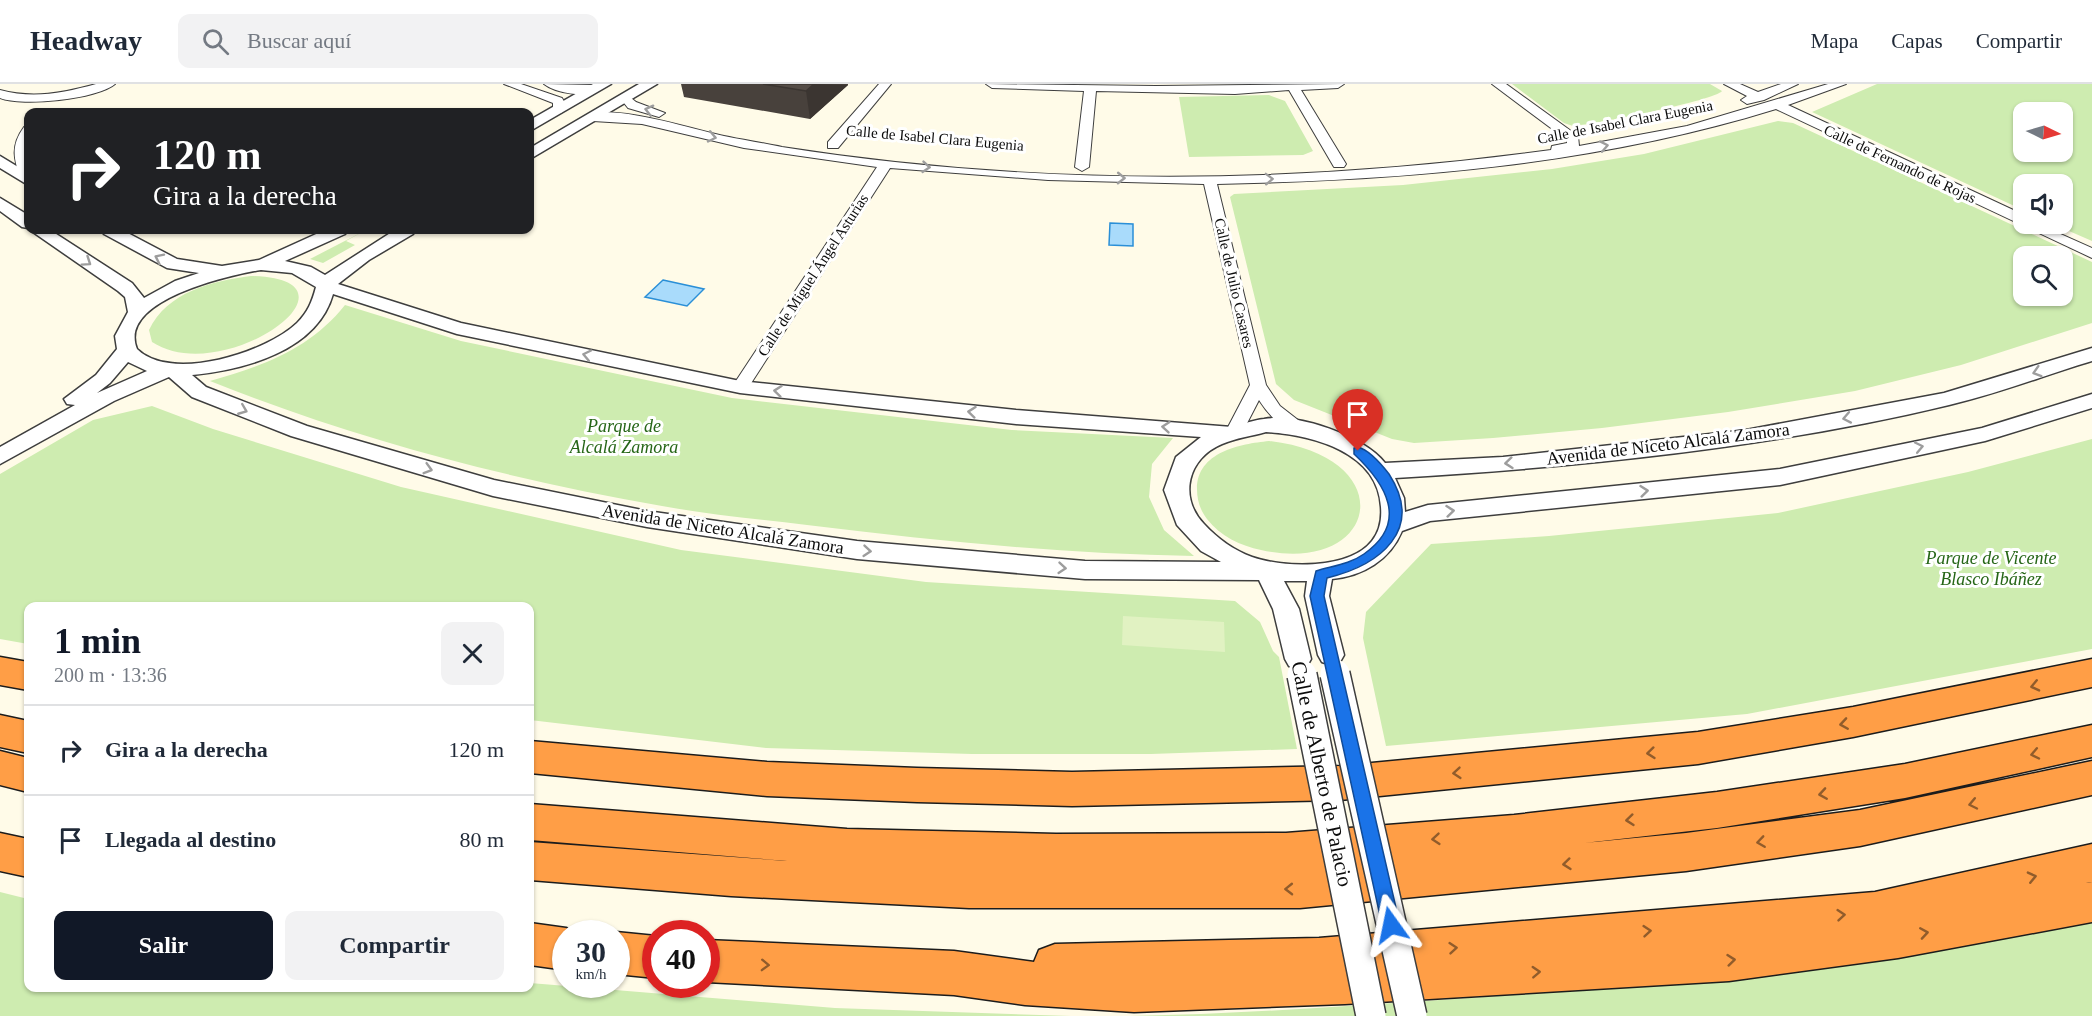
<!DOCTYPE html>
<html lang="es">
<head>
<meta charset="utf-8">
<style>
	:root { --surface:#fff; --page:#f2f2f3; --text:#1f2937; --muted:#747a83; --line:#e0e1e3; --accent:#111827 }
	body { margin:0; font-family:"Times New Roman",serif; background:var(--page); color:var(--text); height:100vh; display:flex; flex-direction:column; font-size:22px; white-space:nowrap }
	* { box-sizing:border-box; margin:0 }
	p { font-size:20px; color:var(--muted) }
	.icon { flex:none; width:33px; height:33px; fill:none; stroke:currentColor; stroke-width:2; stroke-linecap:round; stroke-linejoin:round }
	.map { position:relative; flex:1; overflow:hidden }
	.drawer { position:absolute; left:24px; top:518px; width:510px; height:390px; display:flex; flex-direction:column; background:var(--surface); border-radius:12px; box-shadow:0 2px 4px #0004 }
	.drawer>* { flex:none }
	.banner { position:absolute; left:24px; top:24px; width:510px; height:126px; border-radius:12px; box-shadow:0 2px 4px #0004; background:#202124; color:#fff; overflow:hidden }
	.needle { width:39px; rotate:95deg }
	.tools { position:absolute; left:2013px; top:18px; display:grid; gap:12px }
	.tools a { display:grid; place-items:center; width:60px; height:60px; border-radius:12px; background:var(--surface); box-shadow:0 2px 4px #0004; font-size:30px }
	.speed { position:absolute; left:552px; top:836px; display:flex; gap:12px; font-size:30px; font-weight:700; text-align:center }
	.speed>* { display:grid; place-content:center; width:78px; height:78px; border-radius:50%; background:var(--surface); box-shadow:0 2px 4px #0004; line-height:1 }
	.speed small { font-size:15px; font-weight:400 }
	.speed .limit { border:9px solid #d22; background:#fff; color:#111 }
	.pin { position:absolute; display:grid; place-items:center; width:51px; height:51px; color:#fff; margin:-62px -26px; border-radius:50% 50% 50% 0; rotate:-45deg; box-shadow:0 0 6px #0007 }
	.pin .icon { rotate:45deg }
	.me { position:absolute; width:66px; margin:-33px; rotate:348deg; stroke-linejoin:round; filter:drop-shadow(0 0 4px #0008) }
	.turn { display:flex; align-items:center; gap:21px; height:126px; padding:0 30px; font-size:27px }
	.turn .icon { width:78px; height:78px; stroke-width:2.5 }
	.turn b { display:block; font-size:42px; line-height:51px }
	.round { display:grid; place-items:center; flex:none; width:63px; height:63px; border-radius:12px; background:var(--page) }
	.overview { display:flex; align-items:center; justify-content:space-between; height:102px; padding:0 30px }
	h1 { font-size:36px; font-weight:800; line-height:45px; color:var(--accent) }
	.primary-button { display:flex; gap:12px; margin-top:auto; padding:12px 30px }
	.primary-button a { flex:1; height:69px; border-radius:12px; background:var(--accent); color:#fff; font-size:24px; font-weight:800; line-height:69px; text-align:center }
	.primary-button a+a { background:var(--page); color:var(--text) }
	ul { padding:0; list-style:none }
	li { display:flex; align-items:center; gap:18px; height:90px; padding:0 30px; border-top:2px solid var(--line) }
	li div { flex:1 }
	li b { display:block; font-size:22px }
	li em { font-style:normal }
	header { display:flex; align-items:center; gap:36px; box-sizing:border-box; height:84px; padding:0 30px; background:var(--surface); border-bottom:2px solid var(--line) }
	header strong { font-size:28px }
	nav { display:flex; gap:33px; margin-inline-start:auto; font-size:21px }
	.search { width:420px; height:54px; background:var(--page); display:flex; align-items:center; gap:15px; box-sizing:border-box; padding:0 21px; border-radius:12px; color:var(--muted); font-size:22px }
	.map>svg:first-child { display:block }
	.green { fill:#ceecb0; fill-rule:evenodd }
	.pitch { fill:#e1f2c2 }
	.water { fill:#a9dbfb; stroke:#2a8fd7; stroke-width:1.5 }
	.lines { fill:none; stroke-linecap:round; stroke-linejoin:round }
	.minor-casing { stroke:#3e3e3e; stroke-width:2 }
	.tertiary-casing { stroke:#3e3e3e; stroke-width:3 }
	.motorway-casing { stroke:#1c1c1c; stroke-width:3 }
	.minor { fill:#fff; fill-rule:evenodd }
	.tertiary { fill:#fff; fill-rule:evenodd }
	.motorway { fill:#ff9e46; fill-rule:evenodd }
	.tertiary-bridge-casing { stroke:#3e3e3e; stroke-width:32; stroke-linecap:butt }
	.tertiary-bridge { stroke:#fff; stroke-width:29 }
	.wall { fill:#48413c }
	.shaded-wall { fill:#3b3531 }
	.building { fill:#544c46; stroke:#3b3531; stroke-width:1.5 }
	.oneway { stroke:#9d9d9d }
	.oneway2 { stroke:#915c2b }
	.route { fill:#1a73e8; stroke:#114b97; stroke-width:1.5 }
	.labels { text-anchor:middle; stroke-width:6; stroke-linejoin:round; paint-order:stroke }
	.far-street-label { font-size:15px; fill:#0b0b0b; stroke:#fff }
	.park-label { font-size:18px; font-style:italic; fill:#266617; stroke:#fff }
	.street-label { font-size:18px; fill:#0b0b0b; stroke:#fff }
	.near-street-label { font-size:21px; fill:#0b0b0b; stroke:#fff }
</style>
</head>
<body>
<header>
<strong>Headway</strong>
<div class="search"><svg class="icon" aria-label="search" viewBox="0 0 24 24"><circle cx="10" cy="10" r="6"/><path d="M15 15l6 6"/></svg>Buscar aquí</div>
<nav><a>Mapa</a><a>Capas</a><a>Compartir</a></nav>
</header>
<div class="map">
<svg width="2092" height="932" viewBox="0 0 2092 932">
	<rect width="100%" height="100%" fill="#fffbe8"/>
	<!-- green -->
	<path class="green" d="M1512,0H1710L1722,7C1716,16 1592,41 1573,42L1564,39Z
		M1877,0H2092V157L2053,140H2062V100H2024L2023,126L1812,28ZM2024,28H2062V68H2024Z
		M1269,11L1285,17L1313,67L1303,71L1189,73L1179,13Z
		M1778,37L1793,39L2092,178V239L1961,281L1855,307L1728,328L1602,344L1493,354L1414,359L1392,355L1294,316L1276,300L1230,113L1234,110L1403,101L1552,85L1644,70ZM2024,172H2062V212H2024Z
		M366,146L346,157L355,161L323,179L310,175Z
		M251,192C376,195 224,305 152,258L149,246C167,208 212,197 251,192Z
		M345,221L461,257L732,314L1012,346L1173,354L1152,380L1149,413L1164,446L1194,472C1064,470 936,457 807,441C759,435 710,431 662,422C508,395 354,355 210,297C263,282 310,265 345,221Z
		M152,322L213,345L401,403L681,466L926,498L1235,517L1260,538L1273,567L1279,573L1297,665L1151,670H972L766,664L530,636V522H28V560L0,555V390L93,336Z
		M2092,355V565L1747,630L1386,662L1363,554L1366,528L1431,460L1549,452L1778,429L1968,388Z
		M1269,357C1404,373 1379,492 1261,466C1241,462 1220,452 1207,435C1200,426 1197,416 1197,405C1197,368 1240,360 1269,357Z
		M0,808L28,815V903H530V899L835,924L1071,932H0Z
		M2092,837V932H1130C1238,930 1347,922 1455,915C1667,901 1884,881 2092,837Z"/>
	<!-- pitch -->
	<path class="pitch" d="M1123,532L1224,538L1225,568L1122,561Z"/>
	<!-- water -->
	<path class="water" d="M1110,139L1133,140V162L1109,161Z
		M663,196L704,205L687,222L645,213Z"/>
	<g class="lines">
		<defs>
			<path id="minor" d="M96,0H115C98,15 22,23 0,14V6C33,15 63,9 96,0Z
				M504,0H521L562,14L566,21L561,29H553V19Z
				M544,0L594,1L600,5C589,15 555,9 544,0Z
				M879,0H891L838,64H828V58Z
				M986,0L1156,2L1344,0L1338,4L1301,6L1346,80L1344,83H1334L1289,6L1235,10L1096,7L1089,83L1082,87L1075,83L1084,7L992,4Z
				M1492,0H1506L1578,52L1579,62L1687,42L1828,0H1846L1788,21L2024,131V140H2038L2092,164V174L1776,25C1596,81 1405,96 1217,100L1266,301L1280,322L1307,343L1304,347C1286,352 1268,330 1259,316L1242,349L1236,351L1227,345L1250,301L1204,100L1048,96L890,84L746,307L740,308L732,303L877,83L744,64L642,40L593,37L587,33C605,17 699,47 724,52C743,56 763,59 782,63C1036,103 1298,101 1551,66L1552,62L1567,59V56Z
				M1724,0H1740L1758,8L1781,0H1798L1764,16L1747,20L1741,16L1747,12Z
				M626,10L636,18L665,29L659,33L628,24L620,14Z
				M28,42V100L21,96C14,76 10,62 24,43Z"/>
			<path id="tertiary" d="M593,0H611L530,47V36Z
				M639,0H657L530,75V64Z
				M0,72L28,89V101L0,84Z
				M0,114L28,131V144L22,143L0,127Z
				M30,146H50L132,199L144,214L175,197L199,189L167,184L104,150L102,146H122L177,175L222,182L259,176L325,146H347L345,150L285,177L311,183L325,191L395,146H415L413,150L369,176L338,200L461,239L740,297L1016,326L1232,343C1243,340 1254,336 1264,335C1298,329 1364,352 1385,379L1503,373L1746,346L1944,309L2092,264V277C2045,291 1997,310 1949,321C1771,364 1578,383 1395,394L1404,414L1405,428L1428,421L1780,385L1982,344L2092,310V324L1985,357L1780,401L1430,437L1402,447C1390,476 1363,492 1332,495L1329,512L1344,571L1340,578L1331,581L1322,578L1318,571L1305,512L1307,497H1284L1299,525L1311,575L1307,582L1298,585L1289,582L1285,575L1273,525L1259,496L1085,495L857,475L647,443L493,412L291,352L192,313L169,293L114,317L0,380V363L75,321L67,320L64,315L96,291L117,265L115,252L128,228L125,213L118,207ZM261,186L292,189L316,203C312,218 308,228 297,239C267,268 171,299 137,265C117,216 230,191 261,186ZM333,210L457,250L740,309L1016,340L1201,353L1176,373L1164,406L1177,441L1201,467L1221,478L1085,477L857,457L647,427L494,396L307,342L206,303L192,291C244,286 317,267 333,210ZM128,278L147,287L97,309L110,299ZM1266,348C1311,351 1378,367 1381,423C1382,435 1380,447 1372,457C1349,486 1284,484 1252,473C1233,466 1217,454 1204,440C1178,413 1188,374 1222,360C1236,354 1252,352 1266,348Z"/>
			<path id="motorway" d="M0,573L28,578V606L0,601Z
				M2092,575V603L1853,653L1698,680L1340,716L1072,722L917,718L767,712L530,689V657L767,678L917,684L1072,688L1340,682L1698,648L1853,623Z
				M0,631L28,637V669L0,663Z
				M2092,641V673L1905,714L1717,744L1584,759L1686,749L1860,726L2092,677V711L1860,762L1686,787L1300,824H969L731,812L530,796V758L787,777L530,756V720L847,745L1056,750L1286,749L1514,731L1717,708L1905,680Z
				M0,667L28,674V708L0,701Z
				M0,749L28,755V793L0,787Z
				M2092,760V798L2086,799L2092,798V838L1898,874L1729,897L1345,920L1134,928L1025,921L954,911L706,898V856L954,867L1034,878L1039,866L1055,860L1319,854L1875,808Z
				M530,839L566,844L579,849H566V886L530,881Z
				M616,848L656,852V894L616,890V849H613Z"/>
		</defs>
		<!-- minor casing -->
		<use href="#minor" class="minor-casing"/>
		<!-- tertiary casing -->
		<use href="#tertiary" class="tertiary-casing"/>
		<!-- motorway casing -->
		<use href="#motorway" class="motorway-casing"/>
		<!-- minor -->
		<use href="#minor" class="minor"/>
		<!-- tertiary -->
		<use href="#tertiary" class="tertiary"/>
		<!-- motorway -->
		<use href="#motorway" class="motorway"/>
		<defs>
			<path id="tertiary-bridge" d="M1335,590L1412,932
				M1302,591L1371,932"/>
		</defs>
		<!-- tertiary-bridge casing -->
		<use href="#tertiary-bridge" class="tertiary-bridge-casing"/>
		<!-- tertiary-bridge -->
		<use href="#tertiary-bridge" class="tertiary-bridge"/>
	</g>
	<!-- wall -->
	<path class="wall" d="M681,0H848V1L810,35L684,13Z"/>
	<!-- shaded-wall -->
	<path class="shaded-wall" d="M814,0L848,1L810,35L806,7Z"/>
	<!-- building -->
	<path class="building" d="M763,0H814L806,7Z"/>
	<!-- one-way arrows -->
	<defs><path id="oneway-chevron" d="M-2-3.5L2.5 0L-2 3.5" fill="none" stroke-width="1.6" stroke-linecap="round" stroke-linejoin="round" transform="scale(1.5)"/></defs>
	<g class="oneway">
		<use href="#oneway-chevron" transform="translate(649 26) rotate(-166)"/>
		<use href="#oneway-chevron" transform="translate(712 53) rotate(12)"/>
		<use href="#oneway-chevron" transform="translate(1604 62) rotate(-11)"/>
		<use href="#oneway-chevron" transform="translate(926 83) rotate(5)"/>
		<use href="#oneway-chevron" transform="translate(1121 94) rotate(1)"/>
		<use href="#oneway-chevron" transform="translate(1269 95) rotate(-2)"/>
		<use href="#oneway-chevron" transform="translate(159 174) rotate(-154)"/>
		<use href="#oneway-chevron" transform="translate(87 178) rotate(34)"/>
		<use href="#oneway-chevron" transform="translate(587 271) rotate(-168)"/>
		<use href="#oneway-chevron" transform="translate(2037 288) rotate(163)"/>
		<use href="#oneway-chevron" transform="translate(778 307) rotate(-174)"/>
		<use href="#oneway-chevron" transform="translate(243 326) rotate(22)"/>
		<use href="#oneway-chevron" transform="translate(972 328) rotate(-174)"/>
		<use href="#oneway-chevron" transform="translate(1847 334) rotate(169)"/>
		<use href="#oneway-chevron" transform="translate(1166 343) rotate(-175)"/>
		<use href="#oneway-chevron" transform="translate(1919 363) rotate(-12)"/>
		<use href="#oneway-chevron" transform="translate(1509 379) rotate(174)"/>
		<use href="#oneway-chevron" transform="translate(428 385) rotate(16)"/>
		<use href="#oneway-chevron" transform="translate(1644 407) rotate(-6)"/>
		<use href="#oneway-chevron" transform="translate(1450 427) rotate(-6)"/>
		<use href="#oneway-chevron" transform="translate(867 467) rotate(5)"/>
		<use href="#oneway-chevron" transform="translate(1062 484) rotate(5)"/>
	</g>
	<g class="oneway2">
		<use href="#oneway-chevron" transform="translate(2035 602) rotate(167)"/>
		<use href="#oneway-chevron" transform="translate(1844 640) rotate(171)"/>
		<use href="#oneway-chevron" transform="translate(1651 669) rotate(174)"/>
		<use href="#oneway-chevron" transform="translate(2035 670) rotate(168)"/>
		<use href="#oneway-chevron" transform="translate(1457 689) rotate(175)"/>
		<use href="#oneway-chevron" transform="translate(1823 710) rotate(171)"/>
		<use href="#oneway-chevron" transform="translate(1973 720) rotate(168)"/>
		<use href="#oneway-chevron" transform="translate(1630 736) rotate(174)"/>
		<use href="#oneway-chevron" transform="translate(1436 755) rotate(175)"/>
		<use href="#oneway-chevron" transform="translate(1761 758) rotate(172)"/>
		<use href="#oneway-chevron" transform="translate(1567 780) rotate(174)"/>
		<use href="#oneway-chevron" transform="translate(2032 793) rotate(-13)"/>
		<use href="#oneway-chevron" transform="translate(1289 805) rotate(179)"/>
		<use href="#oneway-chevron" transform="translate(1841 831) rotate(-5)"/>
		<use href="#oneway-chevron" transform="translate(1647 847) rotate(-5)"/>
		<use href="#oneway-chevron" transform="translate(1924 849) rotate(-9)"/>
		<use href="#oneway-chevron" transform="translate(1453 864) rotate(-5)"/>
		<use href="#oneway-chevron" transform="translate(1731 876) rotate(-6)"/>
		<use href="#oneway-chevron" transform="translate(765 881) rotate(2)"/>
		<use href="#oneway-chevron" transform="translate(1536 888) rotate(-3)"/>
	</g>
	<!-- route -->
	<path class="route" d="M1358,363C1369,366 1382,381 1389,390C1425,446 1380,481 1327,494L1324,512L1400,841L1398,847L1391,849L1385,847L1382,841L1310,512L1316,487C1332,482 1350,480 1364,470C1410,438 1385,399 1354,370V364Z"/>
	<g class="labels">
		<!-- far-street labels -->
		<g class="far-street-label">
			<text transform="translate(1625 38) rotate(-11)" y="5">Calle de Isabel Clara Eugenia</text>
			<text transform="translate(935 54) rotate(5)" y="5">Calle de Isabel Clara Eugenia</text>
			<text transform="translate(1900 80) rotate(25)" y="5">Calle de Fernando de Rojas</text>
			<text transform="translate(813 191) rotate(-57)" y="5">Calle de Miguel Ángel Asturias</text>
			<text transform="translate(1234 199) rotate(77)" y="5">Calle de Julio Casares</text>
		</g>
		<!-- park labels -->
		<g class="park-label">
			<text x="624" y="348">Parque de<tspan x="624" dy="21">Alcalá Zamora</tspan></text>
			<text x="1991" y="480">Parque de Vicente<tspan x="1991" dy="21">Blasco Ibáñez</tspan></text>
		</g>
		<!-- street labels -->
		<g class="street-label">
			<text transform="translate(1668 360) rotate(-7)" y="6">Avenida de Niceto Alcalá Zamora</text>
			<text transform="translate(723 445) rotate(9)" y="6">Avenida de Niceto Alcalá Zamora</text>
		</g>
		<!-- near-street labels -->
		<g class="near-street-label">
			<text transform="translate(1322 690) rotate(78)" y="7">Calle de Alberto de Palacio</text>
		</g>
	</g>
</svg>
<div class="tools">
<a><svg class="needle" viewBox="-14 -14 28 28"><path d="M0-13l5 13h-10z" fill="#e53935"/><path d="M0 13l5-13h-10z" fill="#747a83"/></svg></a>
<a><svg class="icon" aria-label="sound" viewBox="0 0 24 24"><path d="M4 9h4l5-4v14l-5-4H4zM17 9q2 3 0 6"/></svg></a>
<a><svg class="icon" aria-label="search" viewBox="0 0 24 24"><circle cx="10" cy="10" r="6"/><path d="M15 15l6 6"/></svg></a>
</div>
<div class="speed"><div>30<small>km/h</small></div><div class="limit">40</div></div>
<div class="pin" style="left:1358px;top:367px;background:#d93025"><svg class="icon" aria-label="arrive" viewBox="0 0 24 24"><path d="M6 21V4h12l-3 4 3 4H6"/></svg></div>
<svg class="me" style="left:1391px;top:841px" viewBox="-20 -20 40 40"><path d="M0-17L14 15 0 8-14 15z" fill="#1a73e8" stroke="#fff" stroke-width="4"/></svg>
<div class="banner">
<div class="turn"><svg class="icon" aria-label="right" viewBox="0 0 24 24"><path d="M7 20v-9h11M14 6l5 5-5 5"/></svg><div><b>120 m</b>Gira a la derecha</div></div>
</div>
<section class="drawer">
<div class="overview"><div><h1>1 min</h1><p>200 m · 13:36</p></div><a class="round"><svg class="icon" aria-label="close" viewBox="0 0 24 24"><path d="M6 6l12 12M18 6L6 18"/></svg></a></div>
<ul>
<li><svg class="icon" aria-label="right" viewBox="0 0 24 24"><path d="M7 20v-9h11M14 6l5 5-5 5"/></svg><div><b>Gira a la derecha</b></div><em>120 m</em></li>
<li><svg class="icon" aria-label="arrive" viewBox="0 0 24 24"><path d="M6 21V4h12l-3 4 3 4H6"/></svg><div><b>Llegada al destino</b></div><em>80 m</em></li>
</ul>
<div class="primary-button"><a>Salir</a><a>Compartir</a></div>
</section>
</div>
</body>
</html>
